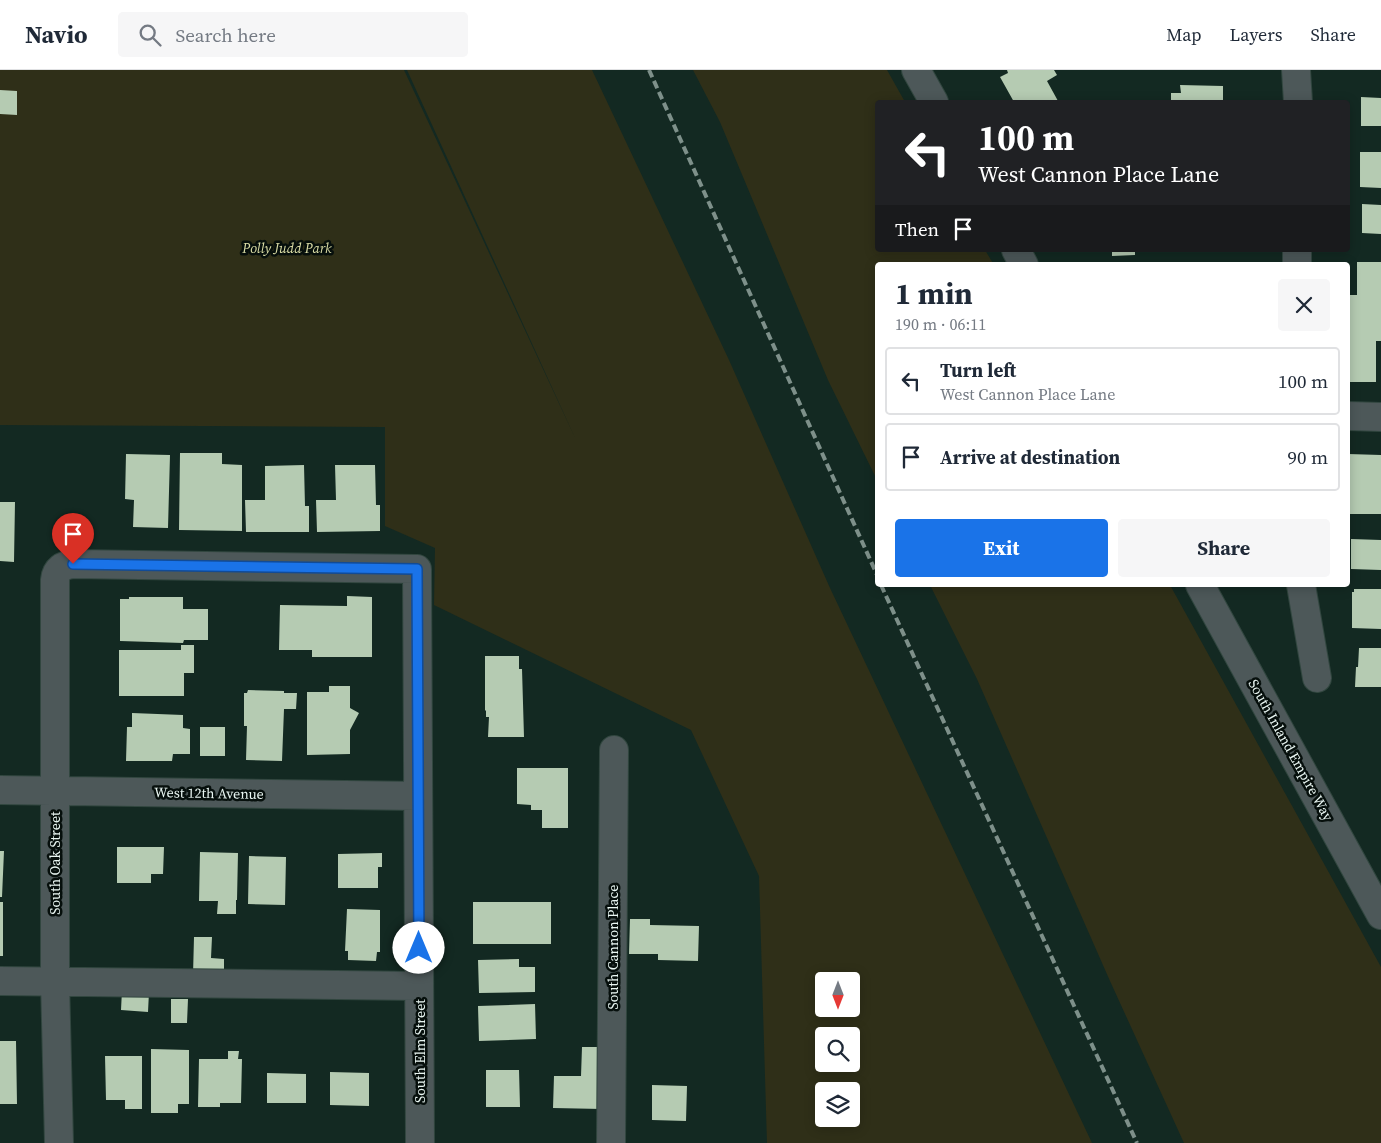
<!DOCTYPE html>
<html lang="en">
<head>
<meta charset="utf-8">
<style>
	:root { --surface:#fff; --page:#f6f6f7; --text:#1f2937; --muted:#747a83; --line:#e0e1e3; --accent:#1a73e8 }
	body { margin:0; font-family:"Source Serif 4",serif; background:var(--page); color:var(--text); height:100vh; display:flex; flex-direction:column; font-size:19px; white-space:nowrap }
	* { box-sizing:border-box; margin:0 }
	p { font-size:16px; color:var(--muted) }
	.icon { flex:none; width:28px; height:28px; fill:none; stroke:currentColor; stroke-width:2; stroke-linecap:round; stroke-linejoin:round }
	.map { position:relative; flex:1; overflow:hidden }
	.drawer { position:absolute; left:875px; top:192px; width:475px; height:325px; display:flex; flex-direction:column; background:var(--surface); border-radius:5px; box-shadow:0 2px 12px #0003 }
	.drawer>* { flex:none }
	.hud { position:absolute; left:875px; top:30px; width:475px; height:152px; border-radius:5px; box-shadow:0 2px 12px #0003; background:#202124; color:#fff; overflow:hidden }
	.needle { width:32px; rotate:180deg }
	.buttons { position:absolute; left:815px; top:902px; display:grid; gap:10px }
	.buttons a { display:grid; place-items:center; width:45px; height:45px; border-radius:5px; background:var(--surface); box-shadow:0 2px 12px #0003; font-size:25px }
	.pin { position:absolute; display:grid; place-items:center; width:42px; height:42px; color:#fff; margin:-51px -21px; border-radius:50% 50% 50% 0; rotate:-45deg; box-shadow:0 0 5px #0007 }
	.pin .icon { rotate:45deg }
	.me { position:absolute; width:55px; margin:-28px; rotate:0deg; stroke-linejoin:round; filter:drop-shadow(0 0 4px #0008) }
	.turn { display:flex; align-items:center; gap:18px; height:105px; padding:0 20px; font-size:22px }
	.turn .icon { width:65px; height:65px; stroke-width:2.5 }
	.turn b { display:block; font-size:35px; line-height:42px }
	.then { display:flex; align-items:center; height:48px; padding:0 20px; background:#0003; gap:10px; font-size:19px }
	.round { display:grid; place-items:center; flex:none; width:52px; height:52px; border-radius:5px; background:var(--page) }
	.head { display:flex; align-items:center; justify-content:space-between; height:85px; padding:0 20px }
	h1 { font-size:30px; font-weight:700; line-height:38px }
	.action { display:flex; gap:10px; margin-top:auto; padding:10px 20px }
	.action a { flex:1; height:58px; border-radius:5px; background:var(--accent); color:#fff; font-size:20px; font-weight:700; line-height:58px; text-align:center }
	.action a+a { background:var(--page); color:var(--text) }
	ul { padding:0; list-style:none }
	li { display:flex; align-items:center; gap:15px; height:68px; margin:0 10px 8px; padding:0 10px; border:2px solid var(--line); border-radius:5px }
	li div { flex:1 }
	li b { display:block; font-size:19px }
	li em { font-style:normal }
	header { display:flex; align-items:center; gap:30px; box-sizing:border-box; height:70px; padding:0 25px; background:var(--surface); border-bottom:1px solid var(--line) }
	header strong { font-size:24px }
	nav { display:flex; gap:28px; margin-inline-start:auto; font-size:18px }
	.search { width:350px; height:45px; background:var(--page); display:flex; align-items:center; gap:12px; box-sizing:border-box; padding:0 18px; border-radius:5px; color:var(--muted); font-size:19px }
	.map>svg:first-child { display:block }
	.green { fill:#2f2f18; fill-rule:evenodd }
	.building { fill:#b5cbb2 }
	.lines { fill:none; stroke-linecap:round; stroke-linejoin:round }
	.minor-casing { stroke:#31463f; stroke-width:30 }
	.minor { stroke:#4d5859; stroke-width:28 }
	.rail { stroke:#7e908a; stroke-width:4; stroke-dasharray:8 4; stroke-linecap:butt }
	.route-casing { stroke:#114b97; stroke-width:12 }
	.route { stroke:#1a73e8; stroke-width:9 }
	.labels { text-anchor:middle; stroke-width:5; stroke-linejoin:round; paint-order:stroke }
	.park-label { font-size:14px; font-style:italic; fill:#dadca5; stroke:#060f0c }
	.street-label { font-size:14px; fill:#eaf7f3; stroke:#060f0c }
</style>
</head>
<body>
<header>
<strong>Navio</strong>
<div class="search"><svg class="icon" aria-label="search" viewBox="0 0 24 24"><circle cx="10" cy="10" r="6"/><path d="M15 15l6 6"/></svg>Search here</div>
<nav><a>Map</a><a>Layers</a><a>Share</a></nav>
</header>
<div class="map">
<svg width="1381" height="1073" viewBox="0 0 1381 1073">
	<rect width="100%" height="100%" fill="#132922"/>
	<!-- green -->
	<path class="green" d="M0,0H404L576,370L407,0H592L729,290L830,518L1092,1073H767L759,806L691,660L434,535L435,478L385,456V357L0,355ZM824,911H851V939H824ZM824,966H851V994H824ZM824,1021H851V1049H824Z
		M693,0H887L905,32H878V180H985L994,195H878L877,410L828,310L720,52Z
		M930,515H1170L1381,897V1073H1184L1110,911L977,609Z"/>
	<!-- building -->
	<path class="building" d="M1007,0H1054L1057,5L1047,11L1058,31L1055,32H1014L1000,7L1008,3Z
		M1180,15L1223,16V32H1171V23H1181Z
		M0,20L17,21V45L0,44Z
		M1361,27L1381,28V56H1361Z
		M1360,82H1381V118L1360,117Z
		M1362,134L1381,135V164L1362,163Z
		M1112,180H1135V185L1112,186Z
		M1357,192H1381V271H1376V312H1348V225H1357Z
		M180,383H222V394L242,395V461L179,460Z
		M126,384L170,385L168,458L133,457L134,430L125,429Z
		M1348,384L1381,385V444H1348Z
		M304,395L305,436H309V462H246L245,430H265V396Z
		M335,395H375L376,435H380V461L317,462L316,430H336Z
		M0,432H15L14,492L0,491Z
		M1351,469L1381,470V500L1351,499Z
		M1354,519H1381V559L1352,558V522H1354Z
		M347,526L372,527V587H312V580H279L280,535L347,536Z
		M129,527H183V539H208V570H184L183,573L120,571V529H129Z
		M181,575H194V603H184V626H119V580H181Z
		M1359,578H1381V617H1355L1356,597H1358Z
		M485,586H519V599H522L524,667H488L489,647H486V641L485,640Z
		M329,616H350V638L359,643L350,660V684L307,685V622H329Z
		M248,620L284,621V623H297L296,639H284L282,691L246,690L247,656H244V623H247Z
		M132,643L183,645V658L190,659V684H173L172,691H126L127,657H132Z
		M200,657H225V686H200Z
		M517,698H568V758H542V740H531V735L517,734Z
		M117,777H164L163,804H151V813H117Z
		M0,781H4L2,827H0Z
		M200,782L238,783L237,830H236V844H217L218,831H199Z
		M382,783V797H378V818H338V784Z
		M249,786L286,787L285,835L248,834Z
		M0,832H3V886H0Z
		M473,832H551V874H473Z
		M347,839L380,840V882H377L376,891L348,890V881H345Z
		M630,849H650V855L699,856L698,891L658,890V884H629Z
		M194,867H212L211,888L224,889V906L193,905Z
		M519,889V897H535V922L479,923L478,890Z
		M122,920L149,922L148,942L121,940Z
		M171,929H188L187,953H171Z
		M535,934L536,969L479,971L478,936Z
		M0,971H16L17,1034H0Z
		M582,977H604L602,1039L553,1038L554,1006H581Z
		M151,979L189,980V1034H178V1043H151Z
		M228,981H239L238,989H242L241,1033H220V1037H198L199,989H228Z
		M105,986H142V1039H125V1030H106Z
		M486,1000H519L520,1037H486Z
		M330,1002L369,1003V1036L330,1035Z
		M267,1003L306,1004V1033H267Z
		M652,1015L687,1016L686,1051L652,1050Z"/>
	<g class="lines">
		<defs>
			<path id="minor" d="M916,0L934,32
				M1296,0L1298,32
				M1016,180L1024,195
				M1297,195V180
				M1348,346L1381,347
				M1200,515L1381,845
				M1301,515L1317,608
				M0,720L418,726
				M0,911L419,916
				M59,1073L55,911V510C56,499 63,495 73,494L417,499L420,1073
				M611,1073L614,680"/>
		</defs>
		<!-- minor casing -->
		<use href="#minor" class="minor-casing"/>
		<!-- minor -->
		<use href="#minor" class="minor"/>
		<!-- rail -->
		<path class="rail" d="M649,0L878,507
			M881,515L1137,1073"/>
	</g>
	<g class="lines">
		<defs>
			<path id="route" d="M73,494L417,499L419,878"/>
		</defs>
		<!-- route casing -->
		<use href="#route" class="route-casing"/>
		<!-- route -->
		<use href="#route" class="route"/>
	</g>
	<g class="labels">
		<!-- park labels -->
		<g class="park-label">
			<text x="287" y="183">Polly Judd Park</text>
		</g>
		<!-- street labels -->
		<g class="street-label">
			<text transform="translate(1291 680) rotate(61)" y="5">South Inland Empire Way</text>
			<text transform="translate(209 723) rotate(1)" y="5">West 12th Avenue</text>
			<text transform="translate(55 793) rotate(-90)" y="5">South Oak Street</text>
			<text transform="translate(613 877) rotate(-90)" y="5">South Cannon Place</text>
			<text transform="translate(420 981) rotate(-90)" y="5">South Elm Street</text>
		</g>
	</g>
</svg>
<div class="buttons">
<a><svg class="needle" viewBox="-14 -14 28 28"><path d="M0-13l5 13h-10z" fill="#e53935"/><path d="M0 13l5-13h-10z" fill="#747a83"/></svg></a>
<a><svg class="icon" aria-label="search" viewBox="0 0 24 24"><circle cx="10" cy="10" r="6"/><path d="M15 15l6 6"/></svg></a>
<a><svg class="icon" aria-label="layers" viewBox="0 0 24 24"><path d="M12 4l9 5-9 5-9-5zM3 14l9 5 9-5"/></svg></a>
</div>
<div class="pin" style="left:73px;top:494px;background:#d93025"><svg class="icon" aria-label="arrive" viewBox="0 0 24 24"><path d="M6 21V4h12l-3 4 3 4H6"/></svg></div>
<svg class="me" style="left:419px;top:878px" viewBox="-20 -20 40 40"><circle r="19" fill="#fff"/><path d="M0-13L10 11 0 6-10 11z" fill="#1a73e8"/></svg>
<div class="hud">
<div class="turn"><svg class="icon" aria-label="left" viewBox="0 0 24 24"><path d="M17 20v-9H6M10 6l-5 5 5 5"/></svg><div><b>100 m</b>West Cannon Place Lane</div></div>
<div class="then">Then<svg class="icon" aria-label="arrive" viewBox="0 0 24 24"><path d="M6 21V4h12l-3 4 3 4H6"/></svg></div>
</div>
<section class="drawer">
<div class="head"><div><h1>1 min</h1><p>190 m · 06:11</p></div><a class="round"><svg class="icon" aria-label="close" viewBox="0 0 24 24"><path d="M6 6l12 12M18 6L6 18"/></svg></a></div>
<ul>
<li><svg class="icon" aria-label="left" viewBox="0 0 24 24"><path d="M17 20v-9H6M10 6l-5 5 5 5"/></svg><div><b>Turn left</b><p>West Cannon Place Lane</p></div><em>100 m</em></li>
<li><svg class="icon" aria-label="arrive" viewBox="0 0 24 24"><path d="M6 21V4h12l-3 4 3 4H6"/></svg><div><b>Arrive at destination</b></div><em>90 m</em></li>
</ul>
<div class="action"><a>Exit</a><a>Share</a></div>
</section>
</div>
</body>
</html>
